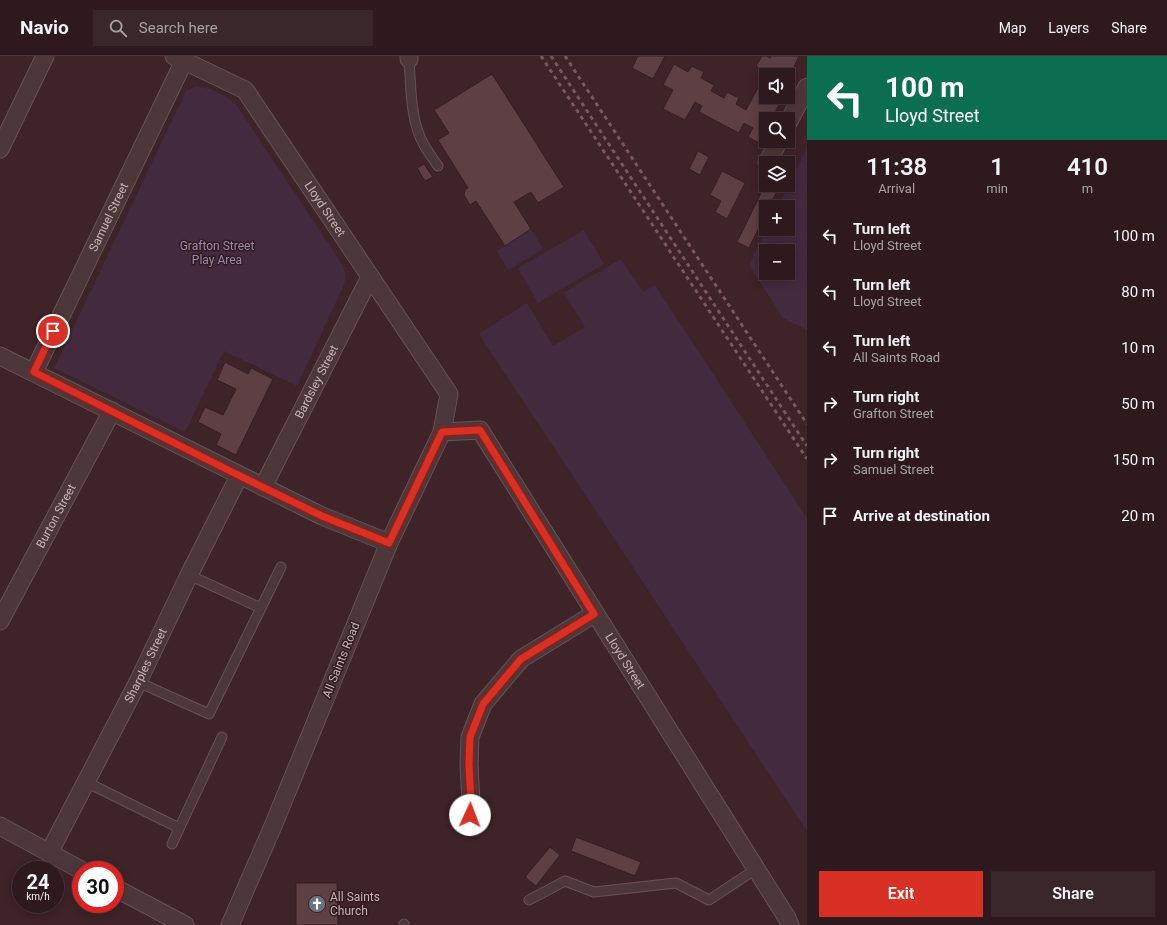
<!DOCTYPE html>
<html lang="en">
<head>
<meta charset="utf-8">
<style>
	:root { --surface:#2e1a1e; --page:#3a272b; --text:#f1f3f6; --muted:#a7a1a4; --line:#49383c; --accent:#d93025 }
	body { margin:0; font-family:Roboto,sans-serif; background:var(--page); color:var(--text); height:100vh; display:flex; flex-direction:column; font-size:15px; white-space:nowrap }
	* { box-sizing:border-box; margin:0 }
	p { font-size:13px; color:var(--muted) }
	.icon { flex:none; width:22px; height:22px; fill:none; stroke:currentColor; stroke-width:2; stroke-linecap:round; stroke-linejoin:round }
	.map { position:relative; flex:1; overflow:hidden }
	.drawer { display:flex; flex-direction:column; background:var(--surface); width:360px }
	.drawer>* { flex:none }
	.guide { background:#0b6e4f; color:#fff; overflow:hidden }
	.tools { position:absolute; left:759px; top:12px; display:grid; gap:8px }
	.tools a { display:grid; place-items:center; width:36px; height:36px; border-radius:0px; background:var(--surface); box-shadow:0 2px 10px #0003,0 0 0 1px var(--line); font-size:20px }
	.speed { position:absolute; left:12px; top:805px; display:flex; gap:8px; font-size:20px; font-weight:700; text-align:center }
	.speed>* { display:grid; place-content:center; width:52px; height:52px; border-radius:50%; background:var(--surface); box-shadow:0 2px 10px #0003,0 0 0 1px var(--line); line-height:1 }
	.speed small { font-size:10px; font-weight:400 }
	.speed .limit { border:6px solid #d22; background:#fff; color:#111 }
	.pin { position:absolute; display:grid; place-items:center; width:34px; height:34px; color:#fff; margin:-17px; border:2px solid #fff; border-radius:50%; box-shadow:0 1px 4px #0007 }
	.me { position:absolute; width:44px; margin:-22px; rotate:2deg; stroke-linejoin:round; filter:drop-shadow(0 0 3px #0008) }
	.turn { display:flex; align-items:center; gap:14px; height:84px; padding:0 12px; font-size:18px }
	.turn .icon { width:52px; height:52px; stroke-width:2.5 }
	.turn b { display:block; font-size:28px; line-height:34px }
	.eta { display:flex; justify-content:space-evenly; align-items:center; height:68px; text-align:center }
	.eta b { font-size:24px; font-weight:600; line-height:28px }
	.primary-button { display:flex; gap:8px; margin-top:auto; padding:8px 12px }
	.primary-button a { flex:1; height:46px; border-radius:0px; background:var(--accent); color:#fff; font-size:16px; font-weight:600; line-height:46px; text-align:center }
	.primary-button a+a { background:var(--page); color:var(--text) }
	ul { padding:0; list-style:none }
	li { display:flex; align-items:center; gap:12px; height:56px; padding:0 12px }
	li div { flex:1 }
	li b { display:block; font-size:15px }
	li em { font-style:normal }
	header { display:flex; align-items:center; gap:24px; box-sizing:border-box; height:56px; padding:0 20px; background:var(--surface); border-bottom:1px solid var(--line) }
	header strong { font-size:19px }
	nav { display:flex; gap:22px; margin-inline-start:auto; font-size:14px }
	.search { width:280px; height:36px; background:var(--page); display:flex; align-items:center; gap:10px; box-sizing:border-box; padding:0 14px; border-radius:0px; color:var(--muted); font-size:15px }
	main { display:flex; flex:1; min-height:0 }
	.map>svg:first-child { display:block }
	.green { fill:#442a3e; fill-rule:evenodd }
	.building { fill:#5e3f44; stroke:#351e22 }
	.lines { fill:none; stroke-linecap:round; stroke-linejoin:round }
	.lane-casing { stroke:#695256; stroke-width:11 }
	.street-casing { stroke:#695256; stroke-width:19 }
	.lane { stroke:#4e373b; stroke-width:9 }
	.street { stroke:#4e373b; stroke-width:17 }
	.rail { stroke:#75595e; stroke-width:3; stroke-dasharray:4 4; stroke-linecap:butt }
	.route-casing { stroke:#8d1f18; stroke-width:10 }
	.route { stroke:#d93025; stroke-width:7 }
	.labels { text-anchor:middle; stroke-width:3; stroke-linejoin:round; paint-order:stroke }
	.street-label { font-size:12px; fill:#c9b3b6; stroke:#331c20 }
	.park-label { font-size:12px; fill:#9987af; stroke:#331c20 }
	.poi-label { font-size:12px; fill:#c9b3b6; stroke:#331c20; text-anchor:start }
</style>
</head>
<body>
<header>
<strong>Navio</strong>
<div class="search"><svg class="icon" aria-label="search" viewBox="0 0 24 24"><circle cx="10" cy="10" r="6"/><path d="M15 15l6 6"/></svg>Search here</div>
<nav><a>Map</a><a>Layers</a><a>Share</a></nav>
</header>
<main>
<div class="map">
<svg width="807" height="869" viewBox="0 0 807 869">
	<rect width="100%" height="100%" fill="#3e2328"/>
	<!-- green -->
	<path class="green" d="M195,31C209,30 224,39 235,47L336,199C344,211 349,218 342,233L297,330L224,295L185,376L54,312L186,35Z
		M807,92V274L783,262L749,209L767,173H788V151H778ZM766,195H788V217H766Z
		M531,173L543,193L508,214L497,195Z
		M584,174L604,208L538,247L518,212Z
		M621,203L643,236L655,229L807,462V775L479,278L527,247L553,290L585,271L564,236Z"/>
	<!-- building -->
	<path class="building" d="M638,0H665L653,23L632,12Z
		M762,0H767L770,2L771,0H799L792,15L787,12L784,19H766V41H783L774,58L772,57L769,63H766V84L763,89L748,81L753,72L744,67L739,77L699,56L702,50L695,46L685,64L663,53L673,34L663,29L674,8L688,16L692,10L704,16L701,22L714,29L711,35L724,42L727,36L739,42L736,48L746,54L760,28L757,27L763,14L756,10Z
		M492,18L564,131L538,147L531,136L514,146L531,173L505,190L476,145L470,149L464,139L465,134L468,132L438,84L449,77L434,54Z
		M698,95L709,101L700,119L689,113Z
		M424,108L433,121L425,125L417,112Z
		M722,115L745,127L727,163L715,156L721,145L710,139Z
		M766,127V129H780L769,151H766V157L749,192L737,186Z
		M225,306L248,318L251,312L273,323L236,399L216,389L221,378L198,366L205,351L223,359L236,333L217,324Z
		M576,781L641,806L635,820L571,795Z
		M550,791L560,799L536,830L525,821Z
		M296,827H337L338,869H296Z"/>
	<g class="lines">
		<defs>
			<path id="lane" d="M409,3C411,30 410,65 424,89C428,96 433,103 438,110
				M189,519L261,552
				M138,626L209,658L281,511
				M86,726L179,772
				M172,788L222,681
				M529,844L565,825L594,836L676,827L709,844L756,813
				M404,868V869"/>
			<g id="street">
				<path id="s1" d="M174,0L245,34L449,338L442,376L389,487L273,770L230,869"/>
				<path d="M409,0V3"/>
				<path d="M788,67L807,31"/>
				<path d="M0,93L45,0"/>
				<path d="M767,107L779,85"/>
				<path d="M0,300L322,460L389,487"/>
				<path id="s2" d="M34,316L184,5"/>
				<path id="s3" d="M442,376L480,374C581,537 685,699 787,862L790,869"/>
				<path id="s4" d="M263,431L370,221"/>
				<path id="s5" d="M0,565L112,355"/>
				<path d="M0,770L81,814"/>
				<path d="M469,771L471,747L469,708L470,681L483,648L521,603L594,558"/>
				<path id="s6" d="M49,797L138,626L189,519L239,420"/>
				<path d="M115,832L185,869"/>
			</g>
		</defs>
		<!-- lane casing -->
		<use href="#lane" class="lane-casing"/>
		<!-- street casing -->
		<use href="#street" class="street-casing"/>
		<!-- lane -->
		<use href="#lane" class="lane"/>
		<!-- street -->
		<use href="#street" class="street"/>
		<!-- rail -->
		<path class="rail" d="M541,0L807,403
			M551,0L807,390
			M565,0L807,368"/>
	</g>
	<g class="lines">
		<defs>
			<path id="route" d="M53,275L34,316L234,417L322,460L389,487L442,376L480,374L594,558L521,603L483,648L470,681L469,708L471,747L470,759"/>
		</defs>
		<!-- route casing -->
		<use href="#route" class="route-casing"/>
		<!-- route -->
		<use href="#route" class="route"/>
	</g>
	<!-- icons -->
	<defs>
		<symbol id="church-disc" viewBox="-11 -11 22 22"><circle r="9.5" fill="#6b7280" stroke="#331c20"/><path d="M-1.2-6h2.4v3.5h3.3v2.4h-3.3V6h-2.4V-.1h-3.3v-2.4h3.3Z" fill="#fff"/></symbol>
	</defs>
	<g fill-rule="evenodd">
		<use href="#church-disc" x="307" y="838" width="20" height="20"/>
	</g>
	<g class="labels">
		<!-- street labels -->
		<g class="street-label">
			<text dy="4" stroke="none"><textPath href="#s1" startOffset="222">Lloyd Street</textPath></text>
			<text dy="4" stroke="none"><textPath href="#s2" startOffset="172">Samuel Street</textPath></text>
			<text dy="4" stroke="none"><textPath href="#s4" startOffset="118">Bardsley Street</textPath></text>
			<text dy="4" stroke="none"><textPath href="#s5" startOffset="119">Burton Street</textPath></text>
			<text transform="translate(341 604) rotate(-68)" y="4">All Saints Road</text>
			<text dy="4" stroke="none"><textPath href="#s3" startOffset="311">Lloyd Street</textPath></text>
			<text dy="4" stroke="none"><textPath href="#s6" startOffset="211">Sharples Street</textPath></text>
		</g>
		<!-- park labels -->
		<g class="park-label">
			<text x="217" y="194">Grafton Street<tspan x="217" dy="14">Play Area</tspan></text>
		</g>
		<!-- poi labels -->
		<g class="poi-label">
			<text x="330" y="845">All Saints<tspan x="330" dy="14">Church</tspan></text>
		</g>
	</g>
</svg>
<div class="tools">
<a><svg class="icon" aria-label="sound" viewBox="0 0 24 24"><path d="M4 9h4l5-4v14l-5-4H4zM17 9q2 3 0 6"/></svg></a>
<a><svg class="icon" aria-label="search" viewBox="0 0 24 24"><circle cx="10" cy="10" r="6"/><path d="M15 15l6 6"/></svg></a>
<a><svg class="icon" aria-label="layers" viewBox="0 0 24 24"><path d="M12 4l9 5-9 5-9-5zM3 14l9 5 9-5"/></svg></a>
<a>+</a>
<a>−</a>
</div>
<div class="speed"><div>24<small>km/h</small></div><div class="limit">30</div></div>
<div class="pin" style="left:53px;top:275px;background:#d93025"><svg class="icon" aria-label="arrive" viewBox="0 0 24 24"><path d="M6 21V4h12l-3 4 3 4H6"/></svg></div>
<svg class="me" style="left:470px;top:759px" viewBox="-20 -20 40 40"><circle r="19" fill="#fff"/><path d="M0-13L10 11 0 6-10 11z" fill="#d93025"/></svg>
</div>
<section class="drawer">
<div class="guide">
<div class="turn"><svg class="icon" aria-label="left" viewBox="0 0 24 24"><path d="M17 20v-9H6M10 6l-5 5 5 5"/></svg><div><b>100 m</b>Lloyd Street</div></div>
</div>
<div class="eta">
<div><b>11:38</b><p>Arrival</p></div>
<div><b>1</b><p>min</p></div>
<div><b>410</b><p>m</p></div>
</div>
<ul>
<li><svg class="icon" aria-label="left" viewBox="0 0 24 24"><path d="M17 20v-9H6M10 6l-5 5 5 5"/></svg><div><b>Turn left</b><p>Lloyd Street</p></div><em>100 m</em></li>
<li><svg class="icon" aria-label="left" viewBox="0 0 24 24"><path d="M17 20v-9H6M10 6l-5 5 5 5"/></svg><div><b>Turn left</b><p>Lloyd Street</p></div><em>80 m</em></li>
<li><svg class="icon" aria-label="left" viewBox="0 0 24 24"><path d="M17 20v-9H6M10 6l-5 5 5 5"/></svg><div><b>Turn left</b><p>All Saints Road</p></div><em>10 m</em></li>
<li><svg class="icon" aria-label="right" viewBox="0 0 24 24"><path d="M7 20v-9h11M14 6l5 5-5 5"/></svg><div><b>Turn right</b><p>Grafton Street</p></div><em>50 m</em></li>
<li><svg class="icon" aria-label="right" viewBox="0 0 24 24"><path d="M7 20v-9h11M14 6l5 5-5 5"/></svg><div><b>Turn right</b><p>Samuel Street</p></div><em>150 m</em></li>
<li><svg class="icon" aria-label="arrive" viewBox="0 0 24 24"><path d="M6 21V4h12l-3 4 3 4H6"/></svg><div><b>Arrive at destination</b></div><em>20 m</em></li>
</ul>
<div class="primary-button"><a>Exit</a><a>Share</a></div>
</section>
</main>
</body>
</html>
